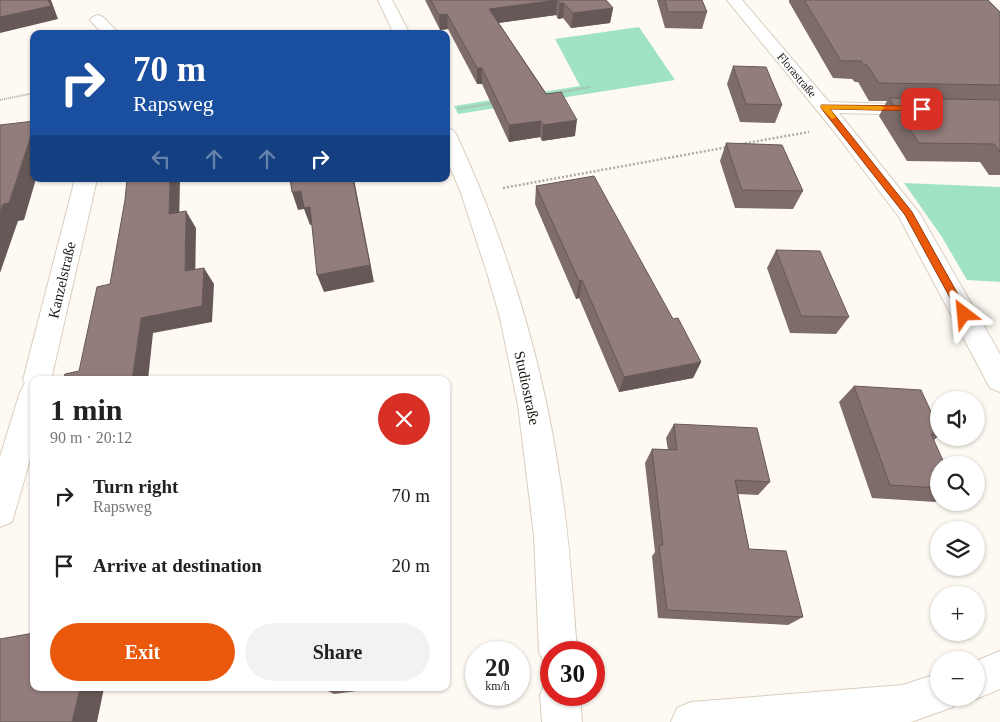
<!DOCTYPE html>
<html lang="en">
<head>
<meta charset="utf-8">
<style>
	:root { --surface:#fff; --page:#f2f2f2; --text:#222; --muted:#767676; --accent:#ea580c }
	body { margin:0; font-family:"Times New Roman",serif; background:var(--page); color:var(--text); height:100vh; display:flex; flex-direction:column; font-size:19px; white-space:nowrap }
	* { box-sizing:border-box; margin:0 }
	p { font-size:16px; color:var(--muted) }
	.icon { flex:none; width:28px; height:28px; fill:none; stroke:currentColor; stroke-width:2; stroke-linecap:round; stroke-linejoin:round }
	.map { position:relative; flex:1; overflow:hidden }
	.drawer { position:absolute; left:30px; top:376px; width:420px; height:315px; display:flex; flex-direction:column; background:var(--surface); border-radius:10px; box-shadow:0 1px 4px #0004 }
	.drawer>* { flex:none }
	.banner { position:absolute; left:30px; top:30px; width:420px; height:152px; border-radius:10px; box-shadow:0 1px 4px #0004; background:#1a4fa0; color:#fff; overflow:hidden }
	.fabs { position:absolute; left:930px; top:391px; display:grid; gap:10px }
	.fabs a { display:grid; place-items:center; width:55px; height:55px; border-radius:50%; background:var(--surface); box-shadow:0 1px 4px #0004; font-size:25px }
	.speed { position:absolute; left:465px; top:641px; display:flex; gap:10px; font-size:25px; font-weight:700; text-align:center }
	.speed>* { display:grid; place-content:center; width:65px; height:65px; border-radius:50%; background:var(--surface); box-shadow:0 1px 4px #0004; line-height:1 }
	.speed small { font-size:12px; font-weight:400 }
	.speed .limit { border:8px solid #d22; background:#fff; color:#111 }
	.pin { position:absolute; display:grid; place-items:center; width:42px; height:42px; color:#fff; margin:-21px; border-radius:10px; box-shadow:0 2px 8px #0006 }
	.me { position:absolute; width:55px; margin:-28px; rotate:331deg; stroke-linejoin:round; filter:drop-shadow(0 0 4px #0008) }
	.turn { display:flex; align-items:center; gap:18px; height:105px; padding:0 20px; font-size:22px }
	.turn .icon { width:65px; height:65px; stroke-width:2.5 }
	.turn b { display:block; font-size:35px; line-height:42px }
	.lanes { display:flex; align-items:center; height:48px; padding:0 20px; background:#0003; justify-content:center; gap:25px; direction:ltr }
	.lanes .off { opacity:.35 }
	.round { display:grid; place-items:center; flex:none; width:52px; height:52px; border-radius:26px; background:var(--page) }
	.headline { display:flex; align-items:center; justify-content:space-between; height:85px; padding:0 20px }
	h1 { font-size:30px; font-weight:600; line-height:38px }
	.cta { display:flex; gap:10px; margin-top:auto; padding:10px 20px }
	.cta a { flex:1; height:58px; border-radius:30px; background:var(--accent); color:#fff; font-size:20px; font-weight:600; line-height:58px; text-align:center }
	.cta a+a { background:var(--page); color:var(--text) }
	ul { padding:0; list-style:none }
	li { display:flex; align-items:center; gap:15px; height:70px; padding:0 20px }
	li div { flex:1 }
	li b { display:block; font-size:19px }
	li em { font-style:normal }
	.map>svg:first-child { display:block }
	.green { fill:#9fe3c2 }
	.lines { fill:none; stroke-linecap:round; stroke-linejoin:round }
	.street-casing { stroke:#d9cebd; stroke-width:2 }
	.path-far1 { stroke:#aeaaa4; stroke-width:2; stroke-dasharray:1 1; stroke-linecap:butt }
	.path { stroke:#aeaaa4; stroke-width:2.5; stroke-dasharray:2 2; stroke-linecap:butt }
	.street { fill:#fff; fill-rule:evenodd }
	.wall { fill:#7e6c6b }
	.shaded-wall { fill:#665857 }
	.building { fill:#927d7c; stroke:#665857 }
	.route { fill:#ea580c; stroke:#983908 }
	.slow { fill:#f59e0b }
	.labels { text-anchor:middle; stroke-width:4.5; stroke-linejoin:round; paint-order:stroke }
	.far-street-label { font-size:12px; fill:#1b1712; stroke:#fff }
	.street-label { font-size:15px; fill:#1b1712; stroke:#fff }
</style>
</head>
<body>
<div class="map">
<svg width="1000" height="722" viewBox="0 0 1000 722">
	<rect width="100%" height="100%" fill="#fefaf3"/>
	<!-- green -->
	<path class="green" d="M639,27L675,80L458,114L454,106L580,86L555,39Z
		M904,183L1000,187V282L967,280L942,237Z"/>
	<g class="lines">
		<defs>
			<path id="street" d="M378,0H392L410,34H394Z
				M727,0H742L829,102L928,105L930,109L928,113L921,115L839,113L920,214L1000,354V392L990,388L899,217L833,130Z
				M98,15L103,17L120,34H103L90,20L93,17Z
				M446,128L453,130L456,134C509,248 545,368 562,493C570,546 573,599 577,652H551V668L545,665L539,652L534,535L518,405L500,318L488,276L461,193L446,157Z
				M75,179H97L51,380H34V446L12,522L0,527V457L20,392L25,383L23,380Z
				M1000,651V689L976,699L971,698H976V661Z
				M939,673V698H957L953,707L911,722H671L677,708L691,702L903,685Z
				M551,679V695H580L582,722H542L540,695L546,681Z"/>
		</defs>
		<!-- street casing -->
		<use href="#street" class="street-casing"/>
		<!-- path-far1 -->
		<path class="path-far1" d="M556,93L590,87
			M0,100L34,93
			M458,109L494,103"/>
		<!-- path -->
		<path class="path" d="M741,144L809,132
			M503,188L728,147"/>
		<!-- street -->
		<use href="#street" class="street"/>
	</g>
	<!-- wall -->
	<path class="wall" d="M425,0H606L613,8L610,23L571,28L563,18L558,19L556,15L499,23L575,136L542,141L540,137L509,142L482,84H477L448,29L440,30Z
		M657,0H702L707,12L702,29L665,28Z
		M789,0H988L1000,12V175H989L980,162L907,161L879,116L887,101H869L858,82H855L852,79L833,78L789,2Z
		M733,66L782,105L775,123L740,122L727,84Z
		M726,143L803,191L793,209L735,208L720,161Z
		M536,186L673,319L701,362L693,378L619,392L579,298L576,299L535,204Z
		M776,250L849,317L836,334L790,333L767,268Z
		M854,386L939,429V436L934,440L939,465V499L935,502L872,498L839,402Z
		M674,424L770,482L758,495L738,494L749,549L803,617L788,625L658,618L652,556L655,552L645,463L652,449L668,450L666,438Z
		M324,688H380L334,694L324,689Z"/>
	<!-- shaded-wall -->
	<path class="shaded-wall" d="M48,0H51L58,19L0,33V17Z
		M557,0L556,15L489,24V9Z
		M560,3H564L563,18L558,19Z
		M613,8L610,23L571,28L573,13Z
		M447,14L448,29L440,30L439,15Z
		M477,68H482V84H477Z
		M577,120L575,136L542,141L543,125Z
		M541,121L540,137L509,142V125Z
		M34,127V179H36L24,220L18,221L0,273V212Z
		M170,179H180L179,230L169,214Z
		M353,179H354L374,282L324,292L317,275Z
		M301,191L310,207L316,224L310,225L304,209L298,210L292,192Z
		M186,211L196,228L195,288L185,271Z
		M204,268L214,284L212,322L153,333L148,380H132L141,318Z
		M582,280L579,298L576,299L579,281Z
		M701,362L693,378L619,392L624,377Z
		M80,688H104L97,722H72Z"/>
	<!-- building -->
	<path class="building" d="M0,0H48L51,6L0,17Z
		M431,0H606L613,8L573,13L564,3H560L557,0L489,9L546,94L561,92L577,120L543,125L541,121L509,125L482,68H477L447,14L439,15Z
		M665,0H702L707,12H668Z
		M804,0H988L1000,12V85L879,83L867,65H864L861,61H841Z
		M733,66L766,67L782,105L746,104Z
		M889,98L1000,100V152L994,144L919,143Z
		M34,121V127L9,203L3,204L0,212V125Z
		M726,143L782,145L803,191L742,190Z
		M594,176L673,319L678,318L701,362L624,377L582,280L579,281L536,186Z
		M127,179H170L169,214L186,211L185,271L204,268L202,306L141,318L132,380H63L65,374L79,371L97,287L110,284L125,200Z
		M290,179H353L370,265L317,275L310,207L304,208L301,191L292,192Z
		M776,250L820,251L849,317L801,316Z
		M854,386L921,390L939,429V434H931L945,465H939V488L890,485Z
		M674,424L757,428L770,482L735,480L749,549L786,551L803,617L667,610L659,545H663L652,449L677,450Z
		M34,633V688H80L72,722H0V639Z
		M324,688H338L324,689Z"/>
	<!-- route -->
	<path class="route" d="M821,105L922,106L926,109L922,111L830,109L912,212L969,314L967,316H960L905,215L821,108Z"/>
	<!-- slow -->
	<path class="slow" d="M821,105L881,106L885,108L881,110L830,109L836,117L832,119L821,108Z"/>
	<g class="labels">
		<!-- far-street labels -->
		<g class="far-street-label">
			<text transform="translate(797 75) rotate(50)" y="4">Florastraße</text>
		</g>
		<!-- street labels -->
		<g class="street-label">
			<text transform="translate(62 280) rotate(-77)" y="5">Kanzelstraße</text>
			<text transform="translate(527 388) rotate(78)" y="5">Studiostraße</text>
		</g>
	</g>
</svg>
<div class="fabs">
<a><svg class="icon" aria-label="sound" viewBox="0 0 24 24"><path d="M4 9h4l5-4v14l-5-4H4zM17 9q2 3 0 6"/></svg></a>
<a><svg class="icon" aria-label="search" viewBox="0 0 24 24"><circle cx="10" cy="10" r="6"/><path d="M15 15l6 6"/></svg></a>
<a><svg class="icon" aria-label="layers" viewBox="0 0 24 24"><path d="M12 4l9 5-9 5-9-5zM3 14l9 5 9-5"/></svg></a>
<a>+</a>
<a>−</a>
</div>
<div class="speed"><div>20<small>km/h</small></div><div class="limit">30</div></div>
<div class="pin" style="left:922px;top:109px;background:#d93025"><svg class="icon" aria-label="arrive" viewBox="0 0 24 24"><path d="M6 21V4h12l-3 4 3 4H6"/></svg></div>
<svg class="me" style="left:964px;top:314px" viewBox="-20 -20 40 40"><path d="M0-17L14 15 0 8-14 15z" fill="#ea580c" stroke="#fff" stroke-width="4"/></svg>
<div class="banner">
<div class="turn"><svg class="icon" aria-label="right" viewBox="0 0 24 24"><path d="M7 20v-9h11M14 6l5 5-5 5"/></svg><div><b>70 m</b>Rapsweg</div></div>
<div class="lanes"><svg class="icon off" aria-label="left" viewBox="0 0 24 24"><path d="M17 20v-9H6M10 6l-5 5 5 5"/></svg><svg class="icon off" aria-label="ahead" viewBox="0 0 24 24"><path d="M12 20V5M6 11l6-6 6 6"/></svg><svg class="icon off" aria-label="ahead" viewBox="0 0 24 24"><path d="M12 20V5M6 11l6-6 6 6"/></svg><svg class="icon" aria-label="right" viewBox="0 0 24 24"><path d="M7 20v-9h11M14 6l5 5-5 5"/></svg></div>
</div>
<section class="drawer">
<div class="headline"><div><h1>1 min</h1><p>90 m · 20:12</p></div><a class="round" style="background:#d93025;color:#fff"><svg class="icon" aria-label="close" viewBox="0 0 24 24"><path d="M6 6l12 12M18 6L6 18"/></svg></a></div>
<ul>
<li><svg class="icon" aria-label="right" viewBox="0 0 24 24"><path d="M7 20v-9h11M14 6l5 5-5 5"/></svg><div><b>Turn right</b><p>Rapsweg</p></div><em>70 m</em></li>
<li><svg class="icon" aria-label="arrive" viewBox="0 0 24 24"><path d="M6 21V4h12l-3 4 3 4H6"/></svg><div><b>Arrive at destination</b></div><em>20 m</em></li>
</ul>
<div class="cta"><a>Exit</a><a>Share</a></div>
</section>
</div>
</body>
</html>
